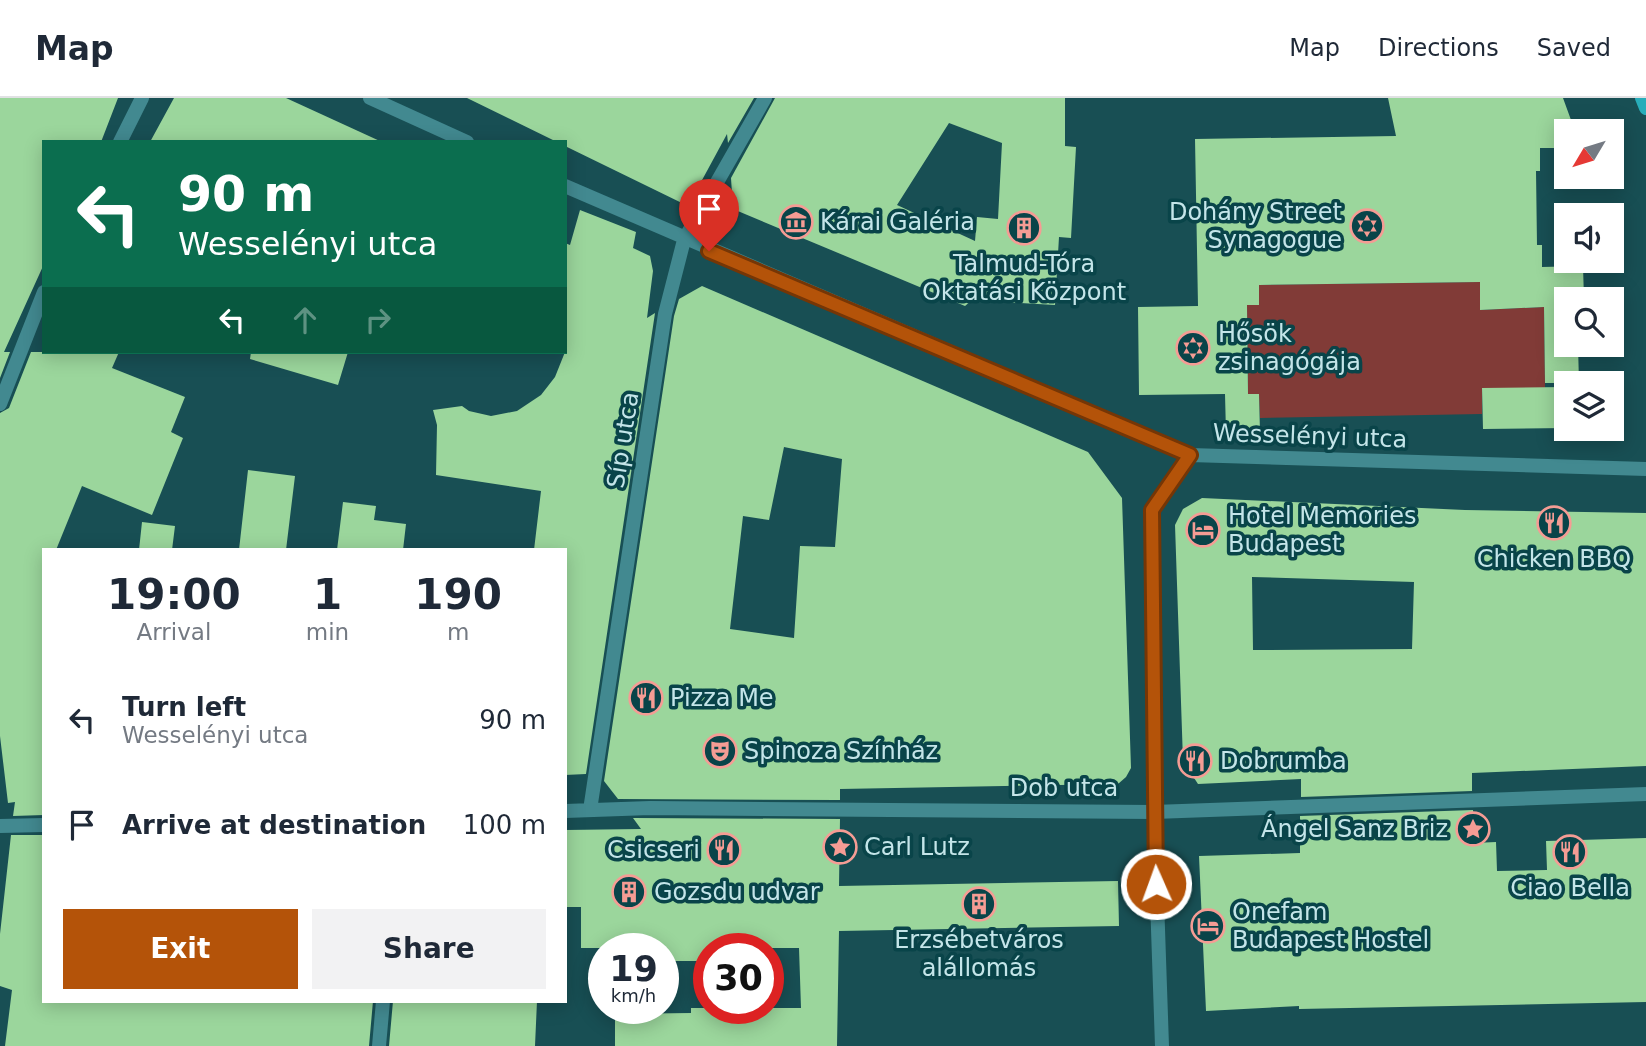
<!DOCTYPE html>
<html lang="en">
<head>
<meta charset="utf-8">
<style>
	:root { --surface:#fff; --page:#f2f2f3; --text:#1f2937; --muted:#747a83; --line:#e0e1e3; --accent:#b45309 }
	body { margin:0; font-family:"DejaVu Sans",sans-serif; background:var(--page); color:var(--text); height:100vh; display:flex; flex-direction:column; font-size:26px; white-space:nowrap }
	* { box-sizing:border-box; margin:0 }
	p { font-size:23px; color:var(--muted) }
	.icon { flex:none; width:38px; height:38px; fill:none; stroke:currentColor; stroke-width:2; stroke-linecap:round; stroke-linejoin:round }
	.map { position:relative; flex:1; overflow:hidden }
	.side { position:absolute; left:42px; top:450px; width:525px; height:455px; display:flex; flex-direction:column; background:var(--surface); border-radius:0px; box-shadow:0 4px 18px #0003 }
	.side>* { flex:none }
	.banner { position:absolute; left:42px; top:42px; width:525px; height:214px; border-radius:0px; box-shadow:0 4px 18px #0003; background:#0b6e4f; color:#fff; overflow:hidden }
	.needle { width:46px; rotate:232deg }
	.controls { position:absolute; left:1554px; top:21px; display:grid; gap:14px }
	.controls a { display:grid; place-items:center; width:70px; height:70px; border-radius:0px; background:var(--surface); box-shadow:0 4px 18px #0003; font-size:35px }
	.speed { position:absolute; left:588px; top:835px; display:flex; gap:14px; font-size:35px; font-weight:700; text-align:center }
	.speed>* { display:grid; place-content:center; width:91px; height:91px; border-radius:50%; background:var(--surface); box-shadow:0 4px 18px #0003; line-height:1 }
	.speed small { font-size:18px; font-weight:400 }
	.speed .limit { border:10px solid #d22; background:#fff; color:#111 }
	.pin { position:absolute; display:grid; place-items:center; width:60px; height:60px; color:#fff; margin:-72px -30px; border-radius:50% 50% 50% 0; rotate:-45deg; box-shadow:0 0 7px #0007 }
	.pin .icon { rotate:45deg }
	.me { position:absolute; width:77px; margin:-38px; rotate:358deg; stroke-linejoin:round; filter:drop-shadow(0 0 5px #0008) }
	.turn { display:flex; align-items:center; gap:24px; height:147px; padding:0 21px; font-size:32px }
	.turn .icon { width:91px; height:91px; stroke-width:2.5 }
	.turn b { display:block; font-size:49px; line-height:60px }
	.lanes { display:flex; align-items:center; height:66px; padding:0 21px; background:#0003; justify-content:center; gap:35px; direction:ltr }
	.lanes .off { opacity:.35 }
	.eta { display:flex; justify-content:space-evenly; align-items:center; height:119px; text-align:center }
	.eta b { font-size:42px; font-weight:700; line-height:49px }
	.button { display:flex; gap:14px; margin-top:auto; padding:14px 21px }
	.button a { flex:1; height:80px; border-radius:0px; background:var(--accent); color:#fff; font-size:28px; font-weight:700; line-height:80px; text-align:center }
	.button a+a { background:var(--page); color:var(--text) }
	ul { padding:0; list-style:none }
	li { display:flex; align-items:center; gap:21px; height:105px; padding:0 21px }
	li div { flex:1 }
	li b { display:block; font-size:26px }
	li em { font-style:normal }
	header { display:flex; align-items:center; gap:42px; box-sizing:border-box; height:98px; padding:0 35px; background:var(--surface); border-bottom:2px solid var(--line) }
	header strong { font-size:33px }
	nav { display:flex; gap:38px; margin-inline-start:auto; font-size:24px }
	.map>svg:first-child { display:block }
	.green { fill:#813b37 }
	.building { fill:#9bd69c; fill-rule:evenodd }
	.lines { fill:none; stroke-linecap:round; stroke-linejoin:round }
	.street { stroke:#428990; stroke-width:14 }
	.secondary { stroke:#28adba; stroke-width:14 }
	.route-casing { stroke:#753606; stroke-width:18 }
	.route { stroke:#b45309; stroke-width:12 }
	.labels { text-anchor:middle; stroke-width:7; stroke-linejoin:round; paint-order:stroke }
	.poi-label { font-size:24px; fill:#c4e5e9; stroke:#094449; text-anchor:start }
	.street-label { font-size:24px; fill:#c4e5e9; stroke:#094449 }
</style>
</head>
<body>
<header>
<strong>Map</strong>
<nav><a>Map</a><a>Directions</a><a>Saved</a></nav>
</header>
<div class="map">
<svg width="1646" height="948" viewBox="0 0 1646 948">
	<rect width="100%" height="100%" fill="#184f54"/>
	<!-- green -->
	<path class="green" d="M1480,184L1481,212L1544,209L1545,290L1482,291V316L1260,320L1259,296H1248L1247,207H1259V187Z"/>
	<!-- building -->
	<path class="building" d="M0,0H118L101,44H44V166L4,254H10L0,280Z
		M174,0H286L382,44H150Z
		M467,0H754L728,45L727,36L688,108L565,48V44H557Z
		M775,0H1065V48L1076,49L1071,140L1059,139L1055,207L972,202L965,208L733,111L731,80ZM949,25L1002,45L998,121L977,119L975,143L897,107Z
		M1388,0H1563L1575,33H1566V50H1540V73H1536L1537,147H1542V169L1583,168L1584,201H1566V247H1578L1579,285H1545L1544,209L1480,212V184L1259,187V207H1247L1248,296H1233H1259L1260,334L1226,335L1225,296L1139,297L1138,209L1198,208L1195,41L1396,38Z
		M580,112L636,134L633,150L650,158L653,173L647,220L655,215L586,676L565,677V452H534L541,393L436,377L437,327L433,312L462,308L469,313L491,318L517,313L541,297L555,279L565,254V145L570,147Z
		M702,188L1088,354L1122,400L1131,670L1126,679L1118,686L840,691V702L618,701L604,683L674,218L679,201ZM784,349L842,361L835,449L800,448L794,540L730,531L743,418L769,422Z
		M31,254H119L112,270L185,299L171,334L183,340L152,417L82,388L56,452H44V717L13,718L15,704L8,705L0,638V315L9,310Z
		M251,254H348L338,287L250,261Z
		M1566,289V330L1483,331L1482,290Z
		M248,372L295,378L286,452H239Z
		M1202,400L1465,412L1646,415V668L1472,675V693L1301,699V681L1198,686L1183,663L1175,427L1183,411ZM1252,479L1414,484L1412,551L1253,552Z
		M343,404L376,408L374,422L406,426L403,452H337Z
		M142,424L175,428L172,452H139Z
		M1473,712L1474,745L1496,744L1497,773L1547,772L1546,743L1646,740V904L1299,911V908L1206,913L1199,758L1300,755V718Z
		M633,720L840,721L839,788L1118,783L1119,828L839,833L837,948H615V916L691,915V910H801L799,850H709V863H663V850H581V809H565V732L641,731Z
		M11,737H44V903H373L369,948H5L12,892L0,888V836Z
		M393,903H537L535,948H389Z"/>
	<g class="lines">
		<!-- street -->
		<path class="street" d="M370,0L467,44
			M120,44L142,0
			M565,88L1190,357L1646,371
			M0,306L44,194
			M590,712L665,216L684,142L765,0
			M565,713L650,710L1154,714L1646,696
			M0,728L44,727
			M379,948L383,903
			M1162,948L1154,714L1151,412L1190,357"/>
		<!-- secondary -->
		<path class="secondary" d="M1642,0L1646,10"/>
	</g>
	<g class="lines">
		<defs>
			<path id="route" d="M709,153L1190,357L1152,412L1156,786"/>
		</defs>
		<!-- route casing -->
		<use href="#route" class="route-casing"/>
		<!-- route -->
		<use href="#route" class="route"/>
	</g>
	<!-- icons -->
	<defs>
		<symbol id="museum-ring" viewBox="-11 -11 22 22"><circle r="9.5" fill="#094449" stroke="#f59c94" stroke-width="1.5"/><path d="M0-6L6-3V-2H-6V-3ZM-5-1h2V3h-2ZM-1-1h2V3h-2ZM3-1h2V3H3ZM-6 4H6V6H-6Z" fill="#f59c94"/></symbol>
		<symbol id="synagogue-ring" viewBox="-11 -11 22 22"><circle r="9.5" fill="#094449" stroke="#f59c94" stroke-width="1.5"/><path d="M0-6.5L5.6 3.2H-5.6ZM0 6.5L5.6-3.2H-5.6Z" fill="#f59c94"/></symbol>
		<symbol id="building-ring" viewBox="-11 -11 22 22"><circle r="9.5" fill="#094449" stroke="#f59c94" stroke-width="1.5"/><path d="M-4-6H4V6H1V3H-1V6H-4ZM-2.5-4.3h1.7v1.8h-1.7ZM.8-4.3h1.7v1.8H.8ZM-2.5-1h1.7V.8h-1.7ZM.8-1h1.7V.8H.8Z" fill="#f59c94"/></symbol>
		<symbol id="restaurant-ring" viewBox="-11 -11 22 22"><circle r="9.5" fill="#094449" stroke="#f59c94" stroke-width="1.5"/><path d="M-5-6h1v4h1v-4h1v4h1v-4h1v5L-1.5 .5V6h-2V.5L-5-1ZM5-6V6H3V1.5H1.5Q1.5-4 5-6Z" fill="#f59c94"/></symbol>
		<symbol id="hotel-ring" viewBox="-11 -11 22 22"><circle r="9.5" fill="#094449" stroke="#f59c94" stroke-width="1.5"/><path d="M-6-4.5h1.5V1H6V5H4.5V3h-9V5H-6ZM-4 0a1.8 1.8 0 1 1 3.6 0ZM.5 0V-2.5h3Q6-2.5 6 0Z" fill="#f59c94"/></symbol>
		<symbol id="theatre-ring" viewBox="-11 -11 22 22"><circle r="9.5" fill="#094449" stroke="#f59c94" stroke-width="1.5"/><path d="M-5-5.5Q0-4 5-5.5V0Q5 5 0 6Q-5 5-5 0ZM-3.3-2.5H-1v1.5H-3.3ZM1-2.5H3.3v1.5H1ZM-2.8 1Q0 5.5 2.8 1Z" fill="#f59c94"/></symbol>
		<symbol id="sight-ring" viewBox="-11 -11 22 22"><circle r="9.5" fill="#094449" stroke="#f59c94" stroke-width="1.5"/><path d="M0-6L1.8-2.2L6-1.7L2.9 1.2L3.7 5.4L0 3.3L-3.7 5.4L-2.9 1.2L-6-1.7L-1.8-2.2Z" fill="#f59c94"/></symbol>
	</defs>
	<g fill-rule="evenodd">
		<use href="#museum-ring" x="777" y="105" width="38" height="38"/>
		<use href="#synagogue-ring" x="1348" y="109" width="38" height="38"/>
		<use href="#building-ring" x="1005" y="111" width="38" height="38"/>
		<use href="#synagogue-ring" x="1174" y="231" width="38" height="38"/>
		<use href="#restaurant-ring" x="1535" y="406" width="38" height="38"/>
		<use href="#hotel-ring" x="1184" y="413" width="38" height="38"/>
		<use href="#restaurant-ring" x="627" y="581" width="38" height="38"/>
		<use href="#theatre-ring" x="701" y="634" width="38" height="38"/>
		<use href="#restaurant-ring" x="1176" y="644" width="38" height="38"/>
		<use href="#sight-ring" x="1454" y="712" width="38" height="38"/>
		<use href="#sight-ring" x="821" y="730" width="38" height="38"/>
		<use href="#restaurant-ring" x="705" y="733" width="38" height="38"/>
		<use href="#restaurant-ring" x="1551" y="735" width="38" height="38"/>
		<use href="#building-ring" x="610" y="775" width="38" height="38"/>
		<use href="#building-ring" x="960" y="787" width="38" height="38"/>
		<use href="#hotel-ring" x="1189" y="809" width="38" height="38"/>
	</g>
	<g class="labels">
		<!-- poi labels -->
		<g class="poi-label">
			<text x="1342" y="122" text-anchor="end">Dohány Street<tspan x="1342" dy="28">Synagogue</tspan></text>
			<text x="820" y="132">Kárai Galéria</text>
			<text x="1024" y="174" text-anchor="middle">Talmud-Tóra<tspan x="1024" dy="28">Oktatási Központ</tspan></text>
			<text x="1218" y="244">Hősök<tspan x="1218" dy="28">zsinagógája</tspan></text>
			<text x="1228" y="426">Hotel Memories<tspan x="1228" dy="28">Budapest</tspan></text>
			<text x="1554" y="469" text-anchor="middle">Chicken BBQ</text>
			<text x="670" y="608">Pizza Me</text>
			<text x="744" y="661">Spinoza Színház</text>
			<text x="1220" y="671">Dobrumba</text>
			<text x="1448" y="739" text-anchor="end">Ángel Sanz Briz</text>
			<text x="864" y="757">Carl Lutz</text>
			<text x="700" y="760" text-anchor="end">Csicseri</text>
			<text x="1570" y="798" text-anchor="middle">Ciao Bella</text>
			<text x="654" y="802">Gozsdu udvar</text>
			<text x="1232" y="822">Onefam<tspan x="1232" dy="28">Budapest Hostel</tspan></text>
			<text x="979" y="850" text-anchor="middle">Erzsébetváros<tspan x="979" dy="28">alállomás</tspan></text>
		</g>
		<!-- street labels -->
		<g class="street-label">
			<text transform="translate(1310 338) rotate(2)" y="8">Wesselényi utca</text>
			<text transform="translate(623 342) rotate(-81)" y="8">Síp utca</text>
			<text x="1064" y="698">Dob utca</text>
		</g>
	</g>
</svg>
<div class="controls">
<a><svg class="needle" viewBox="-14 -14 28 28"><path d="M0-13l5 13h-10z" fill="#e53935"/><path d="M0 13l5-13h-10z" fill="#747a83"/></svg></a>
<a><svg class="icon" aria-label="sound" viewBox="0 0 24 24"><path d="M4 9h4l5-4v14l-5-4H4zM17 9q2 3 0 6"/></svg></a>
<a><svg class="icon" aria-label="search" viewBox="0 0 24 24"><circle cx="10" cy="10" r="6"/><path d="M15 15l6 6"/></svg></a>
<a><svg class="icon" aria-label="layers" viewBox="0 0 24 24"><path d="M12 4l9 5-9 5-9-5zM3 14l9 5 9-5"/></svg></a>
</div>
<div class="speed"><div>19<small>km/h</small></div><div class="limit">30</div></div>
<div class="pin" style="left:709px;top:153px;background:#d93025"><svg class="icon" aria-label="arrive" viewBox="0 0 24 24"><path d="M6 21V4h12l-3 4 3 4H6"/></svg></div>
<svg class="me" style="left:1156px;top:786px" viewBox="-20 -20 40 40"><circle r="17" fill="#b45309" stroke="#fff" stroke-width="3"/><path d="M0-11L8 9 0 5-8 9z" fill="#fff"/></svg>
<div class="banner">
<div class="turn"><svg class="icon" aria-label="left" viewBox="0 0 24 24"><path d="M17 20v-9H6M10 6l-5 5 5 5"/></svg><div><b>90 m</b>Wesselényi utca</div></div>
<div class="lanes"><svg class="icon" aria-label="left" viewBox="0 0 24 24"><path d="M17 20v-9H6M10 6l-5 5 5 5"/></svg><svg class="icon off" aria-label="ahead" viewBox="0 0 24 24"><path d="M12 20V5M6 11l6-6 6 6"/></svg><svg class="icon off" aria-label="right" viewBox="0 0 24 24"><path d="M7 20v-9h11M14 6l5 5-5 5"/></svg></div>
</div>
<section class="side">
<div class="eta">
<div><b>19:00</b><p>Arrival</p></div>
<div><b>1</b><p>min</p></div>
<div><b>190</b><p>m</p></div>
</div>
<ul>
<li><svg class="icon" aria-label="left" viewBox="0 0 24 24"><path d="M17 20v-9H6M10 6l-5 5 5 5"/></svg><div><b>Turn left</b><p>Wesselényi utca</p></div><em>90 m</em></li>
<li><svg class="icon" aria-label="arrive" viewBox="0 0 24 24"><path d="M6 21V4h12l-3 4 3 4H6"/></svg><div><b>Arrive at destination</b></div><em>100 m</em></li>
</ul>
<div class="button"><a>Exit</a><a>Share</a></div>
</section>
</div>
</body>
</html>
